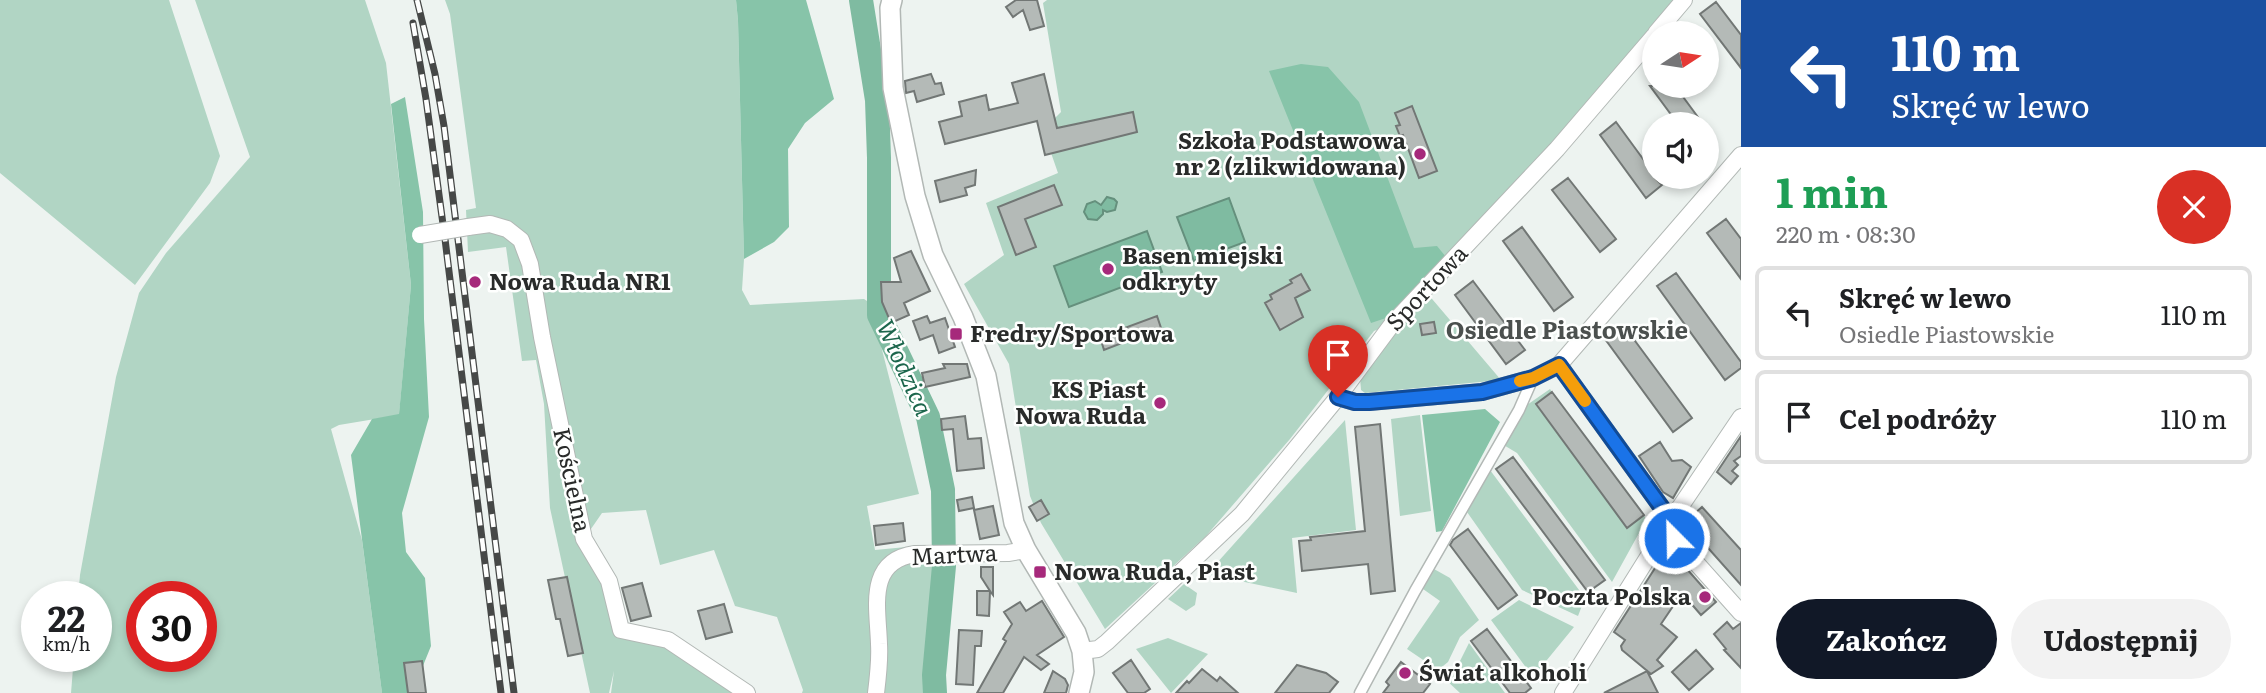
<!DOCTYPE html>
<html lang="pl">
<head>
<meta charset="utf-8">
<style>
	:root { --surface:#fff; --page:#f2f2f2; --text:#202124; --muted:#757577; --line:#e0e0e0; --accent:#111827 }
	body { margin:0; font-family:Literata,serif; background:var(--page); color:var(--text); height:100vh; display:flex; flex-direction:column; font-size:26px; white-space:nowrap }
	* { box-sizing:border-box; margin:0 }
	p { font-size:23px; color:var(--muted) }
	.icon { flex:none; width:38px; height:38px; fill:none; stroke:currentColor; stroke-width:2; stroke-linecap:round; stroke-linejoin:round }
	.map { position:relative; flex:1; overflow:hidden }
	.sheet { display:flex; flex-direction:column; background:var(--surface); width:525px }
	.sheet>* { flex:none }
	.banner { background:#1a4fa0; color:#fff; overflow:hidden }
	.needle { width:46px; rotate:78deg }
	.tools { position:absolute; left:1642px; top:21px; display:grid; gap:14px }
	.tools a { display:grid; place-items:center; width:77px; height:77px; border-radius:50%; background:var(--surface); box-shadow:0 4px 10px #0003; font-size:35px }
	.speed { position:absolute; left:21px; top:581px; display:flex; gap:14px; font-size:35px; font-weight:700; text-align:center }
	.speed>* { display:grid; place-content:center; width:91px; height:91px; border-radius:50%; background:var(--surface); box-shadow:0 4px 10px #0003; line-height:1 }
	.speed small { font-size:18px; font-weight:400 }
	.speed .limit { border:10px solid #d22; background:#fff; color:#111 }
	.pin { position:absolute; display:grid; place-items:center; width:60px; height:60px; color:#fff; margin:-72px -30px; border-radius:50% 50% 50% 0; rotate:-45deg; box-shadow:0 0 7px #0007 }
	.pin .icon { rotate:45deg }
	.me { position:absolute; width:77px; margin:-38px; rotate:337deg; stroke-linejoin:round; filter:drop-shadow(0 0 5px #0008) }
	.turn { display:flex; align-items:center; gap:24px; height:147px; padding:0 35px; font-size:32px }
	.turn .icon { width:91px; height:91px; stroke-width:2.5 }
	.turn b { display:block; font-size:49px; line-height:60px }
	.round { display:grid; place-items:center; flex:none; width:74px; height:74px; border-radius:37px; background:var(--page) }
	.overview { display:flex; align-items:center; justify-content:space-between; height:119px; padding:0 35px }
	h1 { font-size:42px; font-weight:700; line-height:52px; color:#1e9e55 }
	.cta { display:flex; gap:14px; margin-top:auto; padding:14px 35px }
	.cta a { flex:1; height:80px; border-radius:42px; background:var(--accent); color:#fff; font-size:28px; font-weight:700; line-height:80px; text-align:center }
	.cta a+a { background:var(--page); color:var(--text) }
	ul { padding:0; list-style:none }
	li { display:flex; align-items:center; gap:21px; height:94px; margin:0 14px 10px; padding:0 21px; border:4px solid var(--line); border-radius:10px }
	li div { flex:1 }
	li b { display:block; font-size:26px }
	li em { font-style:normal }
	main { display:flex; flex:1; min-height:0 }
	.map>svg:first-child { display:block }
	.green { fill:#b1d5c4; fill-rule:evenodd }
	.forest { fill:#87c4a9 }
	.water { fill:#7fbba1; stroke:#65907d; stroke-width:2 }
	.lines { fill:none; stroke-linecap:round; stroke-linejoin:round }
	.river { stroke:#7fbba1; stroke-width:24 }
	.building { fill:#b4bab7; stroke:#727775; stroke-width:2 }
	.pedestrian-casing { stroke:#b2b8b5; stroke-width:13 }
	.minor-casing { stroke:#b2b8b5; stroke-width:18 }
	.tertiary-casing { stroke:#b2b8b5; stroke-width:22 }
	.pedestrian { stroke:#fff; stroke-width:10 }
	.minor { stroke:#fff; stroke-width:16 }
	.tertiary { stroke:#fff; stroke-width:19 }
	.rail-casing { stroke:#464847; stroke-width:7 }
	.rail { stroke:#fefffe; stroke-width:4.5; stroke-dasharray:13; stroke-linecap:butt }
	.minor-bridge-casing { stroke:#b2b8b5; stroke-width:18; stroke-linecap:butt }
	.minor-bridge { stroke:#fff; stroke-width:16 }
	.route-casing { stroke:#114b97; stroke-width:18 }
	.route { stroke:#1a73e8; stroke-width:12 }
	.slow { stroke:#f59e0b; stroke-width:12 }
	.poi-dot { fill:#a6297b; stroke:#fefffe; stroke-width:2.5 }
	.labels { text-anchor:middle; stroke-width:5; stroke-linejoin:round; paint-order:stroke }
	.poi-label { font-size:23px; font-weight:bold; fill:#292b2a; stroke:#fefffe; text-anchor:start }
	.street-label { font-size:23px; fill:#292b2a; stroke:#fefffe }
	.neighbourhood-label { font-size:24px; font-weight:bold; fill:#4b504e; stroke:#fefffe }
	.water-label { font-size:24px; font-style:italic; fill:#1c664c; stroke:#fefffe }
</style>
</head>
<body>
<main>
<div class="map">
<svg width="1741" height="693" viewBox="0 0 1741 693">
	<rect width="100%" height="100%" fill="#edf3f0"/>
	<!-- green -->
	<path class="green" d="M0,0H169L220,156L210,183L135,285L0,173Z
		M195,0H365L386,63L411,285L399,415L339,425L331,429L362,540L382,693H71L74,656H96V597H78L80,575L116,377L139,293L166,253L250,157ZM142,597H201V656H142Z
		M445,0H736L738,21L744,259L742,290L750,305L864,299L870,303L919,494L867,506L875,550L906,547L941,548L944,566L934,674L935,693H802L803,690L777,617L735,606L714,550L660,565L646,510L602,513L584,539L621,630L668,640L747,693H611L614,671L609,693H590L550,508L544,404L536,360L522,361L506,247L468,252L466,210L476,208L450,14Z
		M1047,0H1679L1393,323L1374,331L1290,439L1206,536L1105,629L1041,523L1030,496L1009,364L964,284L1004,255L986,203L1058,173L1043,130L1061,112L1043,3Z
		M1427,293L1501,380L1365,393L1361,390L1360,377Z
		M1550,389L1552,392L1536,405L1627,527L1644,515L1645,517L1644,524L1612,582L1517,453L1502,444L1521,409Z
		M1420,415L1431,511L1400,516L1391,419Z
		M1345,420L1356,530L1292,538L1297,593L1207,574Z
		M1490,470L1585,598L1578,616L1522,590L1467,512Z
		M1434,569L1450,578L1479,620L1460,637L1448,662L1438,670L1407,649L1440,601L1423,589Z
		M1184,584L1197,593L1195,605L1186,611L1168,599Z
		M1519,600L1574,627L1533,677L1491,620Z
		M1168,638L1208,654L1171,693L1136,649Z
		M1469,643L1505,693H1460L1445,679L1459,663Z"/>
	<!-- forest -->
	<path class="forest" d="M736,0H806L834,99L805,123L788,149L789,227L774,242L744,259L738,21Z
		M1301,64L1328,67L1359,102L1414,248L1437,246L1446,257L1389,317L1371,323L1269,71Z
		M405,97L423,212L424,319L429,417L402,513L406,552L425,578L431,646L416,683L417,693H382L351,455L372,419L399,414L411,285L391,104Z
		M1485,409L1500,422L1442,531L1436,532L1422,415Z"/>
	<!-- water -->
	<path class="water" d="M1107,197L1114,199L1117,202L1115,210L1107,212L1103,210V214L1097,220L1088,219L1084,212L1087,204L1095,201L1101,205Z
		M1229,198L1245,242L1194,261L1177,217Z
		M1147,231L1162,272L1069,307L1054,266Z"/>
	<g class="lines">
		<!-- river -->
		<path class="river" d="M861,0L877,100L879,158V315L928,417L943,490L944,566L934,675L935,693"/>
	</g>
	<!-- building -->
	<path class="building" d="M1016,0H1037L1044,26L1030,30L1023,10L1013,17L1006,7Z
		M1716,2L1741,35V68L1700,14Z
		M931,74L935,84L941,83L944,94L917,102L914,91L906,93L905,81Z
		M1044,74L1057,128L1133,112L1137,132L1045,155L1037,121L945,144L939,122L962,116L959,102L986,95L989,110L1018,103L1012,83Z
		M1650,86H1675L1703,124H1678Z
		M1412,106L1437,171L1419,178L1403,135L1400,136L1396,126L1400,125L1395,113Z
		M1616,122L1654,174V177L1662,185L1646,198L1600,135Z
		M976,170L975,185L965,188L967,195L940,202L935,181Z
		M1568,178L1616,239L1600,252L1552,190Z
		M1054,185L1062,205L1025,219L1036,247L1016,255L998,207Z
		M1726,219L1741,239V279L1707,233Z
		M1522,227L1573,297L1554,311L1503,241Z
		M911,251L930,291L904,303L909,315L891,323L882,302L881,282H901L894,258Z
		M1676,273L1741,362V368L1725,380L1657,286Z
		M1301,274L1310,290L1295,298L1303,317L1280,330L1265,303L1272,299L1270,295L1292,283L1290,280Z
		M1473,281L1525,350L1506,364L1455,295Z
		M927,316L930,323L945,318L955,347L939,353L933,335L920,340L913,321Z
		M1157,316L1161,328L1104,350L1100,337Z
		M1434,322L1436,333L1422,335L1420,324Z
		M1624,326L1692,418L1673,432L1605,339Z
		M943,364H967L970,377L925,387L922,373L945,368Z
		M1552,392L1644,515L1627,528L1536,404Z
		M965,416L968,439L981,438L984,468L957,471L953,429L942,430L941,419Z
		M1380,424L1395,591L1371,594L1368,564L1302,571L1299,541L1311,540L1310,537L1365,531L1355,427Z
		M1741,436V456L1734,461L1738,465L1732,471L1738,476L1731,484L1717,472Z
		M1660,442L1672,461L1682,460L1691,467L1673,498L1663,492L1639,456Z
		M1513,457L1605,580L1588,592L1496,469Z
		M972,497L974,508L959,511L957,500Z
		M1041,500L1049,514L1037,521L1029,507Z
		M993,506L999,535L980,539L974,510Z
		M1702,507L1741,550V585L1685,522Z
		M903,523L905,541L876,545L874,526Z
		M1468,529L1517,595L1498,609L1450,545L1453,540Z
		M1666,551H1671L1716,602L1701,615L1682,593L1661,624L1677,637L1657,660L1663,666L1651,674L1622,650L1621,646L1625,640L1614,632Z
		M981,567H993V595L990,591L989,616L977,615V591H990L981,577Z
		M567,577L583,653L568,656L560,619H556L548,580Z
		M642,583L651,616L631,621L622,588Z
		M1042,601L1064,637L1037,655L1049,664L1041,670L1024,657L1003,693H977L1006,641L1003,639L1012,624L1004,612L1020,602L1026,611Z
		M724,604L732,632L706,639L698,611Z
		M1727,622L1733,629L1741,623V668L1724,650L1726,649L1714,634Z
		M1487,629L1531,688L1525,693H1510L1471,641Z
		M959,630L982,631L981,646H975L973,685L956,684Z
		M1696,650L1713,669L1689,690L1672,672Z
		M1131,660L1150,689L1144,693H1128L1113,673Z
		M422,661L426,693H408L404,663Z
		M1401,662L1430,684L1423,693H1383L1389,685L1386,682Z
		M1297,665L1326,673L1338,682L1329,693H1275Z
		M1202,669L1217,681L1220,677L1238,693H1176L1187,681L1189,683Z
		M1053,671L1065,679L1068,685L1066,693H1044Z
		M1647,671L1658,693H1604Z"/>
	<g class="lines">
		<defs>
			<path id="pedestrian" d="M1360,693L1415,591L1519,410L1533,378"/>
			<path id="minor" d="M1656,33L1684,0
				M468,227L490,224L507,229L521,240L530,264L542,337L584,539L609,581L621,630L668,640L747,693
				M1559,365L1662,508L1670,522L1674,538L1741,613
				M1338,397L1355,402H1369L1482,392L1533,378L1559,365L1741,155
				M1082,651L1098,649L1107,642L1242,514L1338,397L1393,323L1557,149L1654,36
				M876,693C878,677 880,660 879,644C878,608 866,561 915,554L1008,553L1026,550
				M1563,693L1670,522L1741,417"/>
			<path id="tertiary" d="M892,0L890,8L893,88L915,196L933,255L963,317L986,376L1014,523L1026,550L1076,633L1082,651L1084,672L1079,693"/>
		</defs>
		<!-- pedestrian casing -->
		<use href="#pedestrian" class="pedestrian-casing"/>
		<!-- minor casing -->
		<use href="#minor" class="minor-casing"/>
		<!-- tertiary casing -->
		<use href="#tertiary" class="tertiary-casing"/>
		<!-- pedestrian -->
		<use href="#pedestrian" class="pedestrian"/>
		<!-- minor -->
		<use href="#minor" class="minor"/>
		<!-- tertiary -->
		<use href="#tertiary" class="tertiary"/>
		<defs>
			<path id="rail" d="M417,0L435,74L444,126L514,693
				M413,23L426,99L445,239L501,693"/>
		</defs>
		<!-- rail casing -->
		<use href="#rail" class="rail-casing"/>
		<!-- rail -->
		<use href="#rail" class="rail"/>
		<defs>
			<path id="minor-bridge" d="M420,235L468,227"/>
		</defs>
		<!-- minor-bridge casing -->
		<use href="#minor-bridge" class="minor-bridge-casing"/>
		<!-- minor-bridge -->
		<use href="#minor-bridge" class="minor-bridge"/>
	</g>
	<g class="lines">
		<defs>
			<path id="route" d="M1338,397L1355,402H1369L1482,392L1533,378L1559,365L1662,508L1670,522L1674,538"/>
		</defs>
		<!-- route casing -->
		<use href="#route" class="route-casing"/>
		<!-- route -->
		<use href="#route" class="route"/>
		<!-- slow -->
		<path class="slow" d="M1520,381L1533,378L1559,365L1585,401"/>
	</g>
	<!-- markers -->
	<g class="poi-dot">
		<circle cx="1420" cy="154" r="7"/>
		<circle cx="1108" cy="269" r="7"/>
		<circle cx="475" cy="282" r="7"/>
		<rect x="949" y="327" width="14" height="14" rx="3.5"/>
		<circle cx="1160" cy="403" r="7"/>
		<rect x="1033" y="565" width="14" height="14" rx="3.5"/>
		<circle cx="1705" cy="597" r="7"/>
		<circle cx="1405" cy="673" r="7"/>
	</g>
	<g class="labels">
		<!-- poi labels -->
		<g class="poi-label">
			<text x="1406" y="149" text-anchor="end">Szkoła Podstawowa<tspan x="1406" dy="26">nr 2 (zlikwidowana)</tspan></text>
			<text x="1122" y="264">Basen miejski<tspan x="1122" dy="26">odkryty</tspan></text>
			<text x="489" y="290">Nowa Ruda NR1</text>
			<text x="970" y="342">Fredry/Sportowa</text>
			<text x="1146" y="398" text-anchor="end">KS Piast<tspan x="1146" dy="26">Nowa Ruda</tspan></text>
			<text x="1054" y="580">Nowa Ruda, Piast</text>
			<text x="1691" y="605" text-anchor="end">Poczta Polska</text>
			<text x="1419" y="681">Świat alkoholi</text>
		</g>
		<!-- street labels -->
		<g class="street-label">
			<text transform="translate(1427 288) rotate(-47)" y="8">Sportowa</text>
			<text transform="translate(572 480) rotate(78)" y="8">Kościelna</text>
			<text transform="translate(954 555) rotate(-3)" y="8">Martwa</text>
		</g>
		<!-- neighbourhood labels -->
		<g class="neighbourhood-label">
			<text x="1567" y="339">Osiedle Piastowskie</text>
		</g>
		<!-- water labels -->
		<g class="water-label">
			<text transform="translate(904 368) rotate(66)" y="8">Włodzica</text>
		</g>
	</g>
</svg>
<div class="tools">
<a><svg class="needle" viewBox="-14 -14 28 28"><path d="M0-13l5 13h-10z" fill="#e53935"/><path d="M0 13l5-13h-10z" fill="#757577"/></svg></a>
<a><svg class="icon" aria-label="sound" viewBox="0 0 24 24"><path d="M4 9h4l5-4v14l-5-4H4zM17 9q2 3 0 6"/></svg></a>
</div>
<div class="speed"><div>22<small>km/h</small></div><div class="limit">30</div></div>
<div class="pin" style="left:1338px;top:397px;background:#d93025"><svg class="icon" aria-label="arrive" viewBox="0 0 24 24"><path d="M6 21V4h12l-3 4 3 4H6"/></svg></div>
<svg class="me" style="left:1674px;top:538px" viewBox="-20 -20 40 40"><circle r="17" fill="#1a73e8" stroke="#fff" stroke-width="3"/><path d="M0-11L8 9 0 5-8 9z" fill="#fff"/></svg>
</div>
<section class="sheet">
<div class="banner">
<div class="turn"><svg class="icon" aria-label="left" viewBox="0 0 24 24"><path d="M17 20v-9H6M10 6l-5 5 5 5"/></svg><div><b>110 m</b>Skręć w lewo</div></div>
</div>
<div class="overview"><div><h1>1 min</h1><p>220 m · 08:30</p></div><a class="round" style="background:#d93025;color:#fff"><svg class="icon" aria-label="close" viewBox="0 0 24 24"><path d="M6 6l12 12M18 6L6 18"/></svg></a></div>
<ul>
<li><svg class="icon" aria-label="left" viewBox="0 0 24 24"><path d="M17 20v-9H6M10 6l-5 5 5 5"/></svg><div><b>Skręć w lewo</b><p>Osiedle Piastowskie</p></div><em>110 m</em></li>
<li><svg class="icon" aria-label="arrive" viewBox="0 0 24 24"><path d="M6 21V4h12l-3 4 3 4H6"/></svg><div><b>Cel podróży</b></div><em>110 m</em></li>
</ul>
<div class="cta"><a>Zakończ</a><a>Udostępnij</a></div>
</section>
</main>
</body>
</html>
